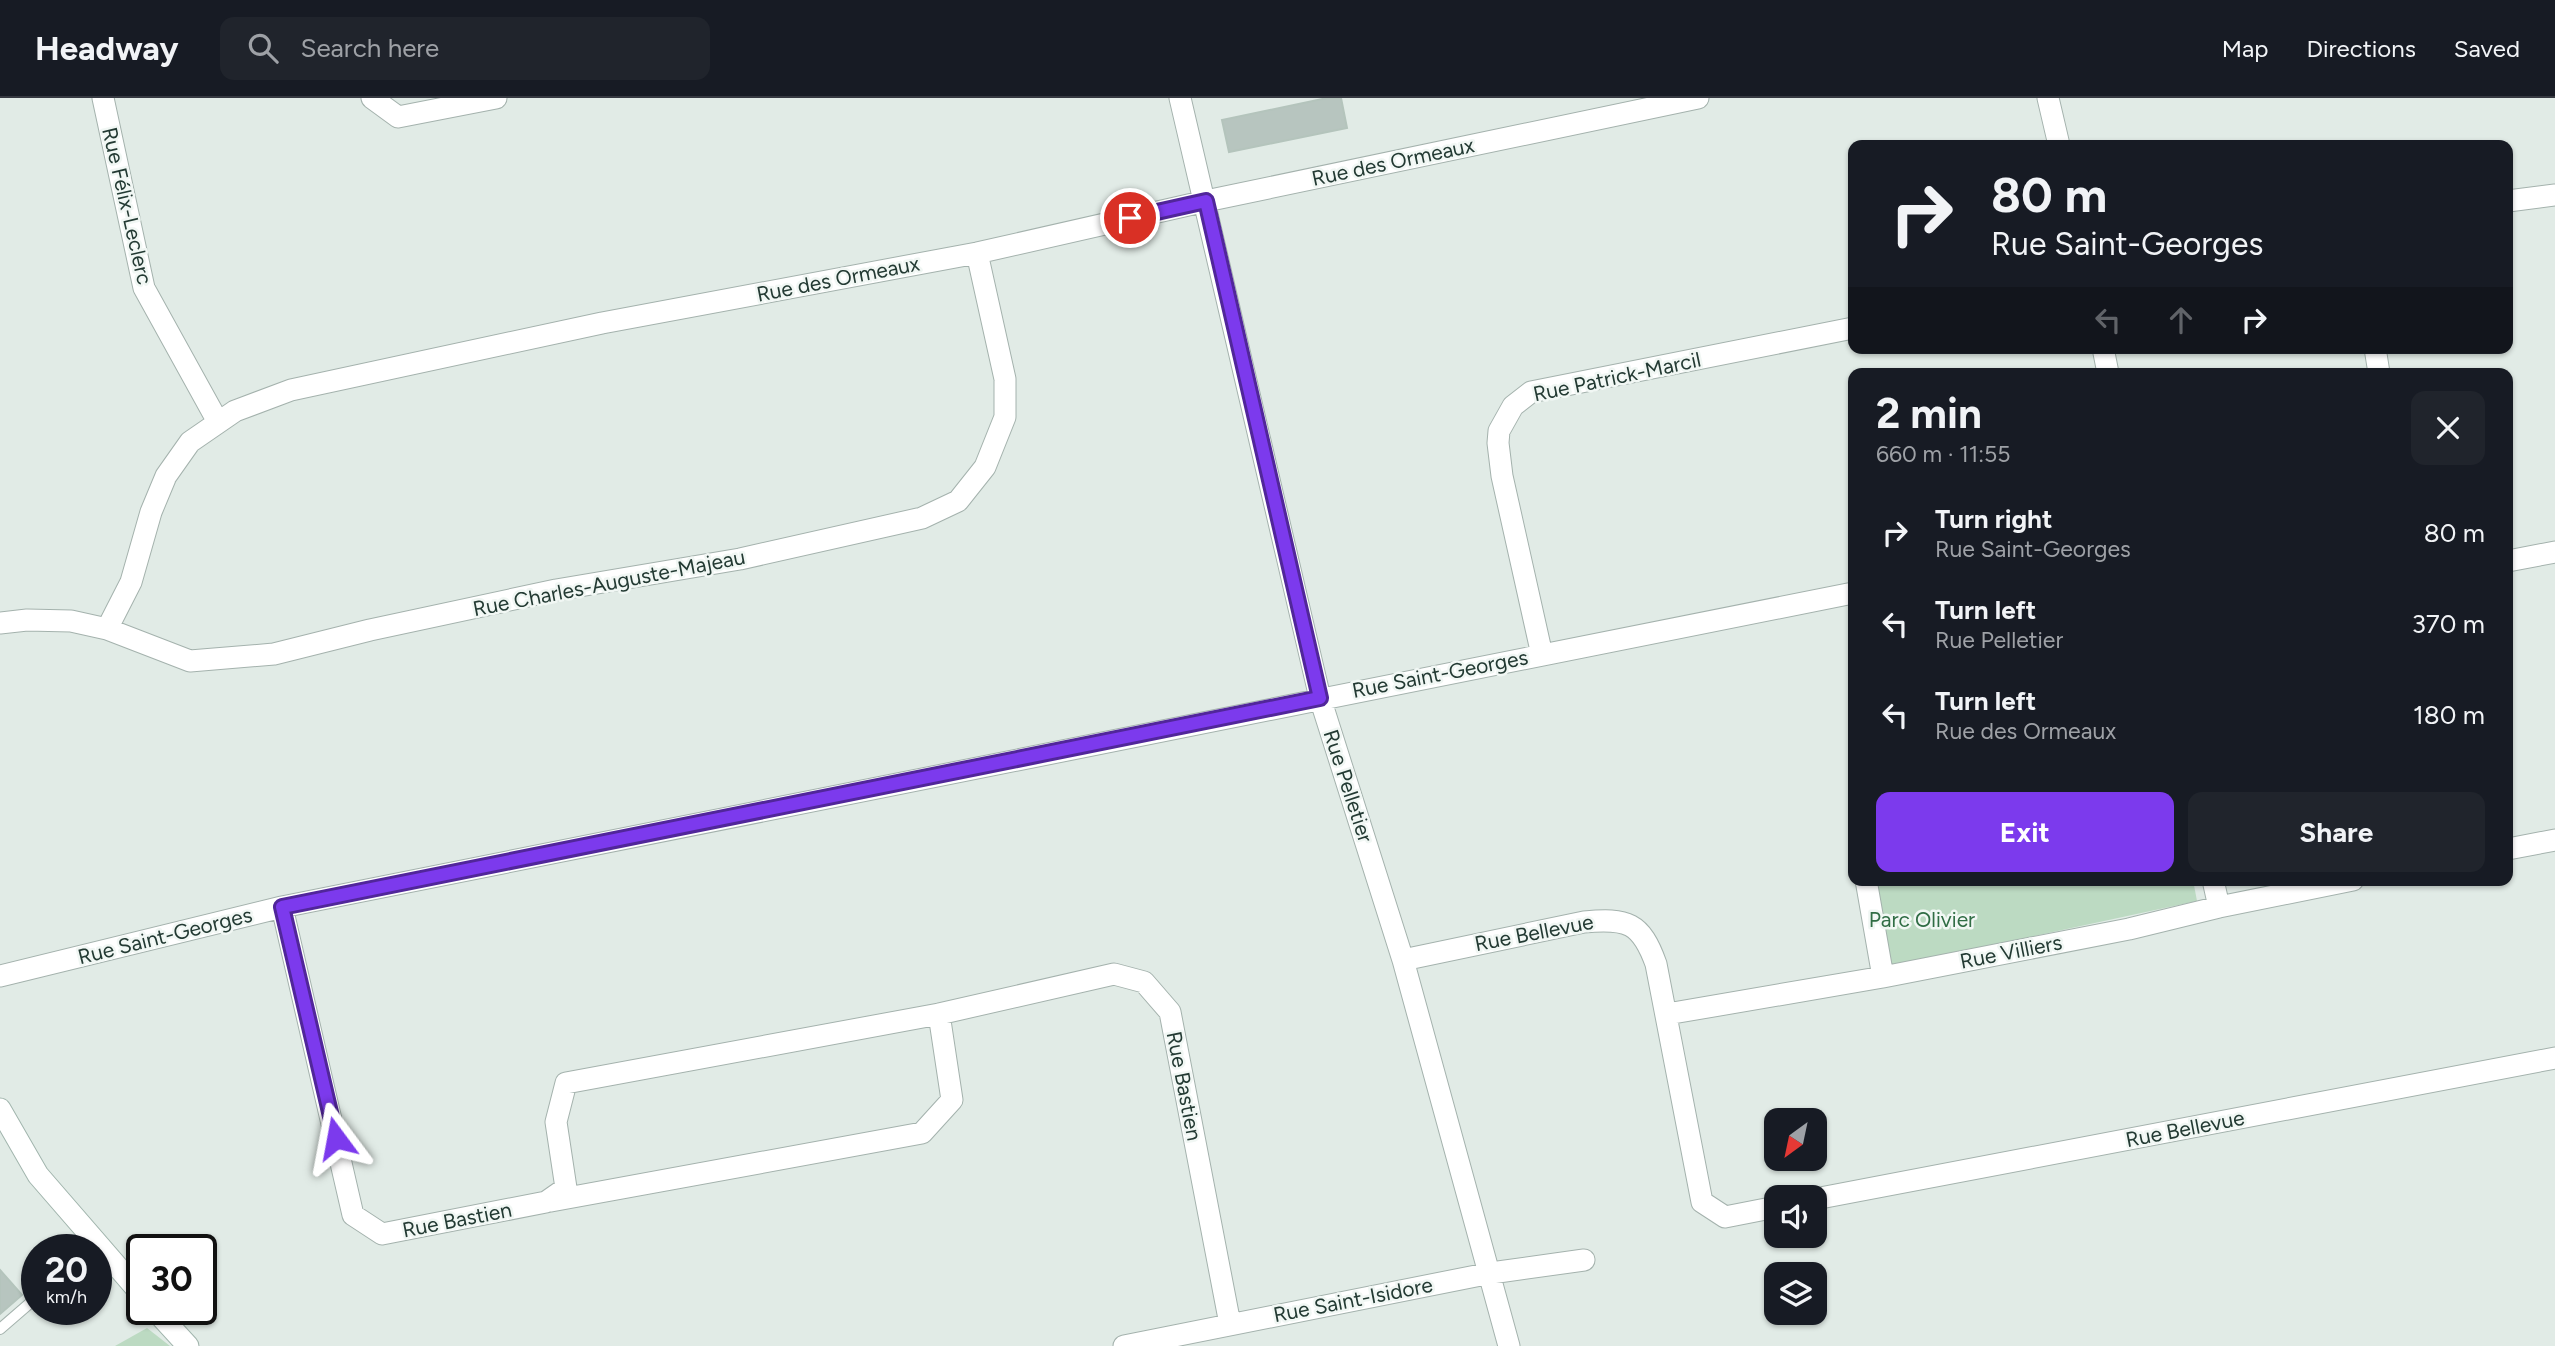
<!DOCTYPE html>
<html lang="en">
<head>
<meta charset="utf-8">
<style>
	:root { --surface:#171b24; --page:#20242c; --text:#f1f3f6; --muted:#9ea1a6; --line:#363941; --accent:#7c3aed }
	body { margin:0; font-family:Figtree,sans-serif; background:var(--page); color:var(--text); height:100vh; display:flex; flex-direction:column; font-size:26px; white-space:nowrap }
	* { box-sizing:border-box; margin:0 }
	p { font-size:23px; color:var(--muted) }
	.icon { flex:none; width:38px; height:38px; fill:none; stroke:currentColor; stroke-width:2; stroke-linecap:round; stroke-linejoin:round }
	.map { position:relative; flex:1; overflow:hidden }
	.side { position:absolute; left:1848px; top:270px; width:665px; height:518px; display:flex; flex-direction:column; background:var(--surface); border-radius:14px; box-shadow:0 2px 5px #0004 }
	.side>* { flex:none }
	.top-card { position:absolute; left:1848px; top:42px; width:665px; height:214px; border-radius:14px; box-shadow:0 2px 5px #0004; background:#171b24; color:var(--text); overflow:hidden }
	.needle { width:46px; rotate:213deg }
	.tools { position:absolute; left:1764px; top:1010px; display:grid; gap:14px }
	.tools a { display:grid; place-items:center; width:63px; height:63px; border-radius:14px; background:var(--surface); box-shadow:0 2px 5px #0004; font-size:35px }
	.speed { position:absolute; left:21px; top:1136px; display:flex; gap:14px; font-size:35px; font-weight:700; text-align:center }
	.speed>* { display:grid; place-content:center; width:91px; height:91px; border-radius:50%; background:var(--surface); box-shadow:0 2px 5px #0004; line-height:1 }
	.speed small { font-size:18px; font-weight:400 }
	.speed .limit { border:4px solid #111; border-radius:10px; background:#fff; color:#111 }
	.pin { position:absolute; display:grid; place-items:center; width:60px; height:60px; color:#fff; margin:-30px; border:4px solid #fff; border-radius:50%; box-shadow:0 2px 7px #0007 }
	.me { position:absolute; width:77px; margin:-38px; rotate:347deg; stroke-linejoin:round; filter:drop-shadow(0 0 5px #0008) }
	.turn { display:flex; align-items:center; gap:24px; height:147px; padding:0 28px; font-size:32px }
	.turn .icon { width:91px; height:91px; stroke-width:2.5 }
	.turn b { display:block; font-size:49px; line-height:60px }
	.lanes { display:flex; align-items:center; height:66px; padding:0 28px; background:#0003; justify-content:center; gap:35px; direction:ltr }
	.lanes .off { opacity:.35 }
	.round { display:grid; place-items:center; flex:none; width:74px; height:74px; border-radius:14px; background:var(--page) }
	.headline { display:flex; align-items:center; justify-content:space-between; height:119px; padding:0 28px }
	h1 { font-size:42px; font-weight:700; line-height:52px }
	.cta { display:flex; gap:14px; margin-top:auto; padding:14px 28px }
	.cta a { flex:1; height:80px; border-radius:14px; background:var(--accent); color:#fff; font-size:28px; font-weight:700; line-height:80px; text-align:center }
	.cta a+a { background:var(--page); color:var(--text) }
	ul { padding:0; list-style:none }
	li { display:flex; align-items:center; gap:21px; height:91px; padding:0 28px }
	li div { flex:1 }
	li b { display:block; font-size:26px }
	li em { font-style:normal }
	header { display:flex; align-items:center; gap:42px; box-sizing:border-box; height:98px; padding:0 35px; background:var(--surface); border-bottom:2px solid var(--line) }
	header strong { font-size:33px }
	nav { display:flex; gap:38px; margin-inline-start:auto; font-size:24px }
	.search { width:490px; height:63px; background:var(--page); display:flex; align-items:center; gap:18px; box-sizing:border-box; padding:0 24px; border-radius:14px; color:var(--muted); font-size:26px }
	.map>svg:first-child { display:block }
	.green { fill:#bcdac2 }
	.building { fill:#b7c5bf; stroke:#b4c4bc; stroke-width:2 }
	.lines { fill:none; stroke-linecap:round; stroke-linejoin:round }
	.lane-casing { stroke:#a4b2ad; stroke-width:12 }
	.street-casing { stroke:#a4b2ad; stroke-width:23 }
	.secondary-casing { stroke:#a1b5ad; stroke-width:23 }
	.lane { stroke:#fff; stroke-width:10 }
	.street { stroke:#fff; stroke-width:21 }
	.secondary { stroke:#fff; stroke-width:21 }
	.route-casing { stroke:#51269a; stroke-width:18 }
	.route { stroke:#7c3aed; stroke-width:12 }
	.labels { text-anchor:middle; stroke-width:5; stroke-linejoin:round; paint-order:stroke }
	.street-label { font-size:21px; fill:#233a33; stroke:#f1f7f4 }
	.park-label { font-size:21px; fill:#306d45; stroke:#f1f7f4 }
</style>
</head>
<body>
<header>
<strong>Headway</strong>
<div class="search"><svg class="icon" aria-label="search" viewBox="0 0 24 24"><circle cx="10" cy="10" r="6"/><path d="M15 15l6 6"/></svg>Search here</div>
<nav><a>Map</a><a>Directions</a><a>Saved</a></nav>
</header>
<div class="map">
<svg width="2555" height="1248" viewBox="0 0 2555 1248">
	<rect width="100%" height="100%" fill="#e1ebe6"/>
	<!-- green -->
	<path class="green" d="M1872,782H2193L2197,803L1891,869Z
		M147,1230L170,1248H115Z"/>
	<!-- building -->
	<path class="building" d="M1327,0H1341L1347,30L1229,54L1222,22Z
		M0,1172L22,1197L0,1216Z"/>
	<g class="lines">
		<defs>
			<path id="lane" d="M0,1231L37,1199"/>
			<path id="street" d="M103,0L144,190L218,324
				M372,0L398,19L496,0
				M1180,0L1320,600L1403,862L1509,1248
				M2048,0L2059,47
				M2508,103L2555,97
				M2103,250L2108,275
				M2375,250L2379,275
				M2508,463L2555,454
				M0,525L27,522L71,523L107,531L190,563L274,556L370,532L556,492L740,461L922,420L958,403L985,369L1005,319V281L977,155
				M107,531L131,484L151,414L166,378L190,344L235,313L291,292L602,225L977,155L1206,103L1698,0
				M1542,557L1502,378L1498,345L1499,333L1513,308L1531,294L1853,230
				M2508,751L2555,742
				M1866,782L1883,879
				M2213,782L2219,809
				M282,809L353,1117L382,1136L546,1104L566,1090L556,1024L566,985L939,916L1114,876L1144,884L1170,914L1230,1226
				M1403,862L1584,824C1627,820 1641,824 1656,866L1702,1104L1725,1119L1776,1109
				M0,878L282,809L1853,495
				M1667,916L1883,879L2129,831L2219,809L2353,782
				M1815,1101L2555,960
				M551,1103L922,1035L952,1002L939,916
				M1124,1248L1491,1175L1584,1162"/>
			<path id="secondary" d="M0,1011L38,1077L142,1197
				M154,1211L188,1248"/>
		</defs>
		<!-- lane casing -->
		<use href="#lane" class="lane-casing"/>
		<!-- street casing -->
		<use href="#street" class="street-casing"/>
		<!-- secondary casing -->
		<use href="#secondary" class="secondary-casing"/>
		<!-- lane -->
		<use href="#lane" class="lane"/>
		<!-- street -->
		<use href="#street" class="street"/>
		<!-- secondary -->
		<use href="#secondary" class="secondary"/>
	</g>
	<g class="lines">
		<defs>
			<path id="route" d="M336,1040L282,809L1320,600L1206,103L1130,120"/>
		</defs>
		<!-- route casing -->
		<use href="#route" class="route-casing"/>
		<!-- route -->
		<use href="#route" class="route"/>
	</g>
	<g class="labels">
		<!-- street labels -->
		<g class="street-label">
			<text transform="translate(1393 64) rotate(-12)" y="7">Rue des Ormeaux</text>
			<text transform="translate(127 108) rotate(77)" y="7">Rue Félix-Leclerc</text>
			<text transform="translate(838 181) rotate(-11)" y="7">Rue des Ormeaux</text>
			<text transform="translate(1617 279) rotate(-12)" y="7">Rue Patrick-Marcil</text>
			<text transform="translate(609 485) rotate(-11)" y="7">Rue Charles-Auguste-Majeau</text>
			<text transform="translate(1440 576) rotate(-11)" y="7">Rue Saint-Georges</text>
			<text transform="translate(1348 688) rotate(72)" y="7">Rue Pelletier</text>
			<text transform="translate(1534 835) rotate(-11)" y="7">Rue Bellevue</text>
			<text transform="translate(165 838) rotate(-14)" y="7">Rue Saint-Georges</text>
			<text transform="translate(2011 854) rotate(-11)" y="7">Rue Villiers</text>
			<text transform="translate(1184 988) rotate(79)" y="7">Rue Bastien</text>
			<text transform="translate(2185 1031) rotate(-11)" y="7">Rue Bellevue</text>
			<text transform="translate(457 1122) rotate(-11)" y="7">Rue Bastien</text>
			<text transform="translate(1353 1202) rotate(-11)" y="7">Rue Saint-Isidore</text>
		</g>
		<!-- park labels -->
		<g class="park-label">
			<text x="1922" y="829">Parc Olivier</text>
		</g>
	</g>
</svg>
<div class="tools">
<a><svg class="needle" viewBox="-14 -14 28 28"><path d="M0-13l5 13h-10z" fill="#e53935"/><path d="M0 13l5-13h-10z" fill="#9ea1a6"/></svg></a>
<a><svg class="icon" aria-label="sound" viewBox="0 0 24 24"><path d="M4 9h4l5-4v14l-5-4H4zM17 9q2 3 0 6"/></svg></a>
<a><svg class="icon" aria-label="layers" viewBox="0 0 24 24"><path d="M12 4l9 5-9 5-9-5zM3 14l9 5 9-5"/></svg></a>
</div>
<div class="speed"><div>20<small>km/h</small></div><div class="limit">30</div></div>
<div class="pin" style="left:1130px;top:120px;background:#d93025"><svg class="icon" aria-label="arrive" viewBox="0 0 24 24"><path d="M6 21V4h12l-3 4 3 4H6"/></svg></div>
<svg class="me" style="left:336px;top:1040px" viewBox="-20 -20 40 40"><path d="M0-17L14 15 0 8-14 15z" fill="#7c3aed" stroke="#fff" stroke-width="4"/></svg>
<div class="top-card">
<div class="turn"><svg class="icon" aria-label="right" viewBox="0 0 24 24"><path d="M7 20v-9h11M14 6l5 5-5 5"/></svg><div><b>80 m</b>Rue Saint-Georges</div></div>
<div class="lanes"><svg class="icon off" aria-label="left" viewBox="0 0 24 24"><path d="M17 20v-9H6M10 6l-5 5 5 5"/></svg><svg class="icon off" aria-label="ahead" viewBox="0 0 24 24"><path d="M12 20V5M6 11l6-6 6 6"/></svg><svg class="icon" aria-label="right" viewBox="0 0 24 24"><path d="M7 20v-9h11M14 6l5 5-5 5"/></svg></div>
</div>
<section class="side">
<div class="headline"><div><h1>2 min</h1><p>660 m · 11:55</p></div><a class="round"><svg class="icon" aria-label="close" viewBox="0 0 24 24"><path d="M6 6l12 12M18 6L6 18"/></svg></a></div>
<ul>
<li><svg class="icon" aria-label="right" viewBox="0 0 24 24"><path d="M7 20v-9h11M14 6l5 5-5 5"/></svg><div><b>Turn right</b><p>Rue Saint-Georges</p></div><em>80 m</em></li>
<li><svg class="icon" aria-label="left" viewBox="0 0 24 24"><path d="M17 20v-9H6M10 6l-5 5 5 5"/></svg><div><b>Turn left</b><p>Rue Pelletier</p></div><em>370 m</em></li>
<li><svg class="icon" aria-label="left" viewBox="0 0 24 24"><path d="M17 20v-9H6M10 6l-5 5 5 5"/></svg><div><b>Turn left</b><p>Rue des Ormeaux</p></div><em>180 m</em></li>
</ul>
<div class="cta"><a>Exit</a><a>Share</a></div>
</section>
</div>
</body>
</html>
